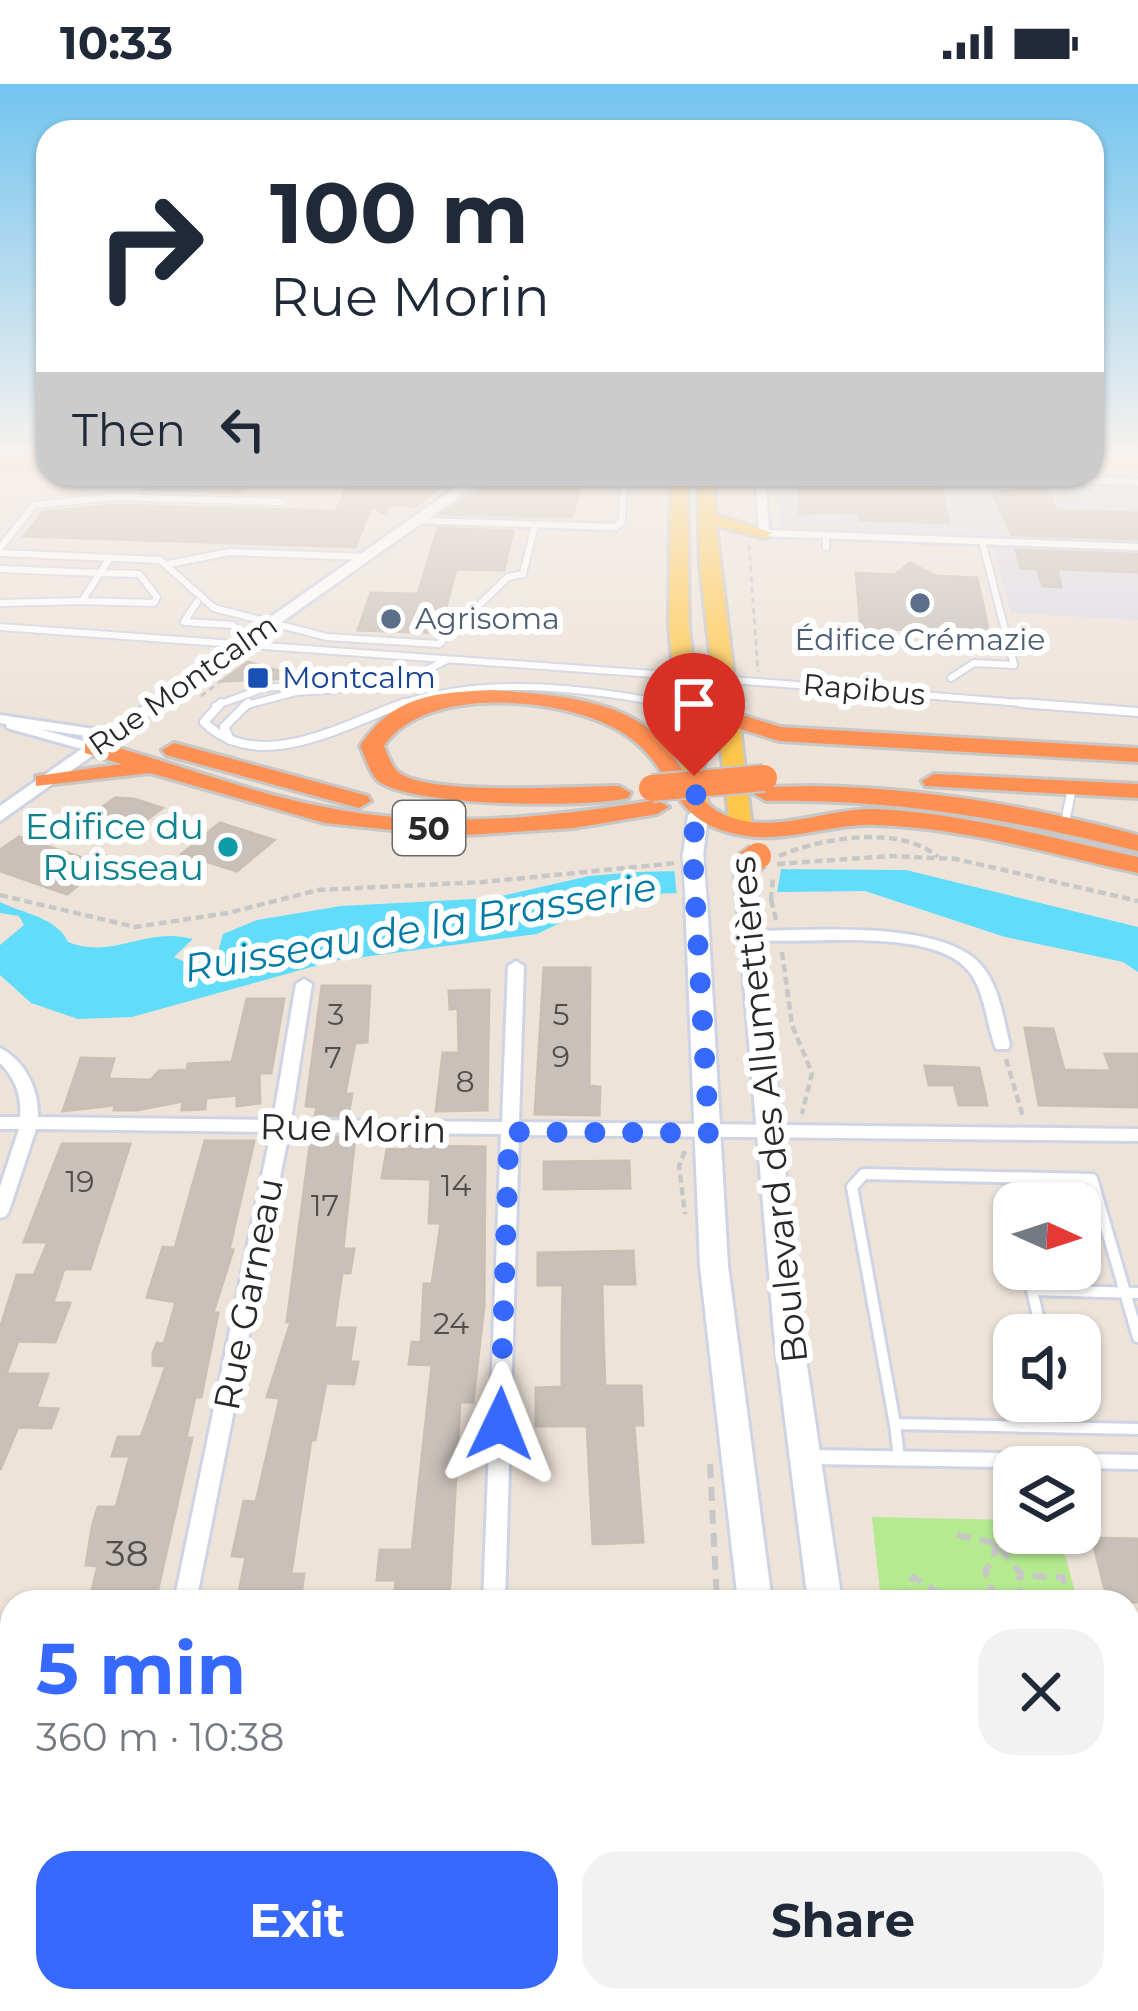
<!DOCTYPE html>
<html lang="en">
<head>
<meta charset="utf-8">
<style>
	:root { --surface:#fff; --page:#f2f2f3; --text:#1f2937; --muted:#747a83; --accent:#3569ff }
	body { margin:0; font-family:Montserrat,sans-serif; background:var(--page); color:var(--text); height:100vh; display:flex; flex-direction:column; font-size:45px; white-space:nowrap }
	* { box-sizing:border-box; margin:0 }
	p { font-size:39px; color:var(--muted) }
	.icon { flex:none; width:66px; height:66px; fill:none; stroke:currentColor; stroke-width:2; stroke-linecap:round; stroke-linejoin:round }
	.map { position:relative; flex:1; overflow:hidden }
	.sheet { position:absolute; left:0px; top:1506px; width:1140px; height:423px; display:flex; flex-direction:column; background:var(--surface); border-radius:36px 36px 0 0; box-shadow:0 3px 9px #0004 }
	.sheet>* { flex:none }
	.banner { position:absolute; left:36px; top:36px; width:1068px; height:366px; border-radius:36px; box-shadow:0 3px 9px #0004; background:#fff; color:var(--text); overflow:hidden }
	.needle { width:78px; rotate:93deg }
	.controls { position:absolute; left:993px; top:1098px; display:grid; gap:24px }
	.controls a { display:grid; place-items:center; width:108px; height:108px; border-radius:24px; background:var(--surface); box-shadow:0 3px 9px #0004; font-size:60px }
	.pin { position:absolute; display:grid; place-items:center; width:102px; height:102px; color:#fff; margin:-123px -51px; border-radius:50% 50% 50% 0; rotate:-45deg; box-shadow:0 0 12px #0007 }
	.pin .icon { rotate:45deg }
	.me { position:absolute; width:132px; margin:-66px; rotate:2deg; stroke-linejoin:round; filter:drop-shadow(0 0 9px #0008) }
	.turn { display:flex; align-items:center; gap:42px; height:252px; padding:0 36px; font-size:54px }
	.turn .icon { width:156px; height:156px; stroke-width:2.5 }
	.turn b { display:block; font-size:84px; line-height:102px }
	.then { display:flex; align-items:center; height:114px; padding:0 36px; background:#0003; gap:24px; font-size:45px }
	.round { display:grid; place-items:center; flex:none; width:126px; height:126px; border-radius:36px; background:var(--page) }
	.headline { display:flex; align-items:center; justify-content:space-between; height:204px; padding:0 36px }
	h1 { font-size:72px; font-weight:700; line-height:90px; color:var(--accent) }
	.primary-button { display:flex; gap:24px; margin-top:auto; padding:24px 36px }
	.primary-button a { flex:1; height:138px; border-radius:36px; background:var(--accent); color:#fff; font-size:48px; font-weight:700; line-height:138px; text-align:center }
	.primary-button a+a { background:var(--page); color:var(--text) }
	.status { display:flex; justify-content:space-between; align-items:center; height:84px; padding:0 60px; background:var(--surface); direction:ltr }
	.status svg { height:33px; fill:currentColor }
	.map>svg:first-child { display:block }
	.industrial { fill:#dddbe5 }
	.green { fill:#b5ea90 }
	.water { fill:#61ddfb }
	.pier { fill:#ede3d9 }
	.building { fill:#c8c0b9; stroke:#c9bfb3; stroke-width:3 }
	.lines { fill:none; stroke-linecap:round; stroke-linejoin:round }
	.service-far3-casing { stroke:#cfd4e4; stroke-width:10 }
	.service-far2-casing { stroke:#cfd4e4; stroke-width:12 }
	.service-far1-casing { stroke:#cfd4e4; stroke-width:16 }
	.service-casing { stroke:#cfd4e4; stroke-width:20 }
	.minor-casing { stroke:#cfd4e4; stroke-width:6 }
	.secondary-casing { stroke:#cfd4e4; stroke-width:6 }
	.primary-casing { stroke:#c7c7c7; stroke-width:6 }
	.motorway-casing { stroke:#c7c7c7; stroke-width:6 }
	.path-far2 { stroke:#c7c7c7; stroke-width:3; stroke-dasharray:6 4.5; stroke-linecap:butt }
	.path-far1 { stroke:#c7c7c7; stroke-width:4.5; stroke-dasharray:8 4.5; stroke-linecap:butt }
	.path { stroke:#c7c7c7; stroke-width:6; stroke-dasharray:14 9; stroke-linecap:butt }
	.service-far3 { stroke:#fff; stroke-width:6 }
	.service-far2 { stroke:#fff; stroke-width:8 }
	.service-far1 { stroke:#fff; stroke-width:10 }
	.service { stroke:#fff; stroke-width:14 }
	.minor { fill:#fff; fill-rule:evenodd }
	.secondary { fill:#fff; fill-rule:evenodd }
	.primary { fill:#ffc84d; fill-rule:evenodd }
	.motorway { fill:#ff9053; fill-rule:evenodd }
	.service-bridge-casing { stroke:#cfd4e4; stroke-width:10; stroke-linecap:butt }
	.secondary-bridge-casing { stroke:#cfd4e4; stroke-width:26; stroke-linecap:butt }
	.motorway-bridge-casing { stroke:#c7c7c7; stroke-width:30; stroke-linecap:butt }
	.path-bridge { stroke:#c7c7c7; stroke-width:4.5; stroke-dasharray:8 4.5; stroke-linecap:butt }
	.service-bridge { stroke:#fff; stroke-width:6 }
	.secondary-bridge { stroke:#fff; stroke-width:21 }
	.motorway-bridge { stroke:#ff9053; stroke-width:26 }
	.route { stroke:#3569ff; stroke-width:21; stroke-dasharray:0 37.8 }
	.service-dot { fill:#5c6f8a; stroke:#fff; stroke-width:4.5 }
	.transit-dot { fill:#1a4fb4; stroke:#fff; stroke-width:4.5 }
	.culture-dot { fill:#0f9aa8; stroke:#fff; stroke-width:4.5 }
	.labels { text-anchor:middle; stroke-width:12; stroke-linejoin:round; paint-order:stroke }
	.far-service-label { font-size:30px; fill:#4e5e75; stroke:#fff; text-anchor:start }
	.far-transit-label { font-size:30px; fill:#164399; stroke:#fff; text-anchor:start }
	.far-street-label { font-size:30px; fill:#292929; stroke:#fff }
	.number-label { font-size:30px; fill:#514f4d }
	.shield { fill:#fff; stroke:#696969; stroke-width:3 }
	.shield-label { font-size:33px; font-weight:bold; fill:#292929 }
	.culture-label { font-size:36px; fill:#0d838f; stroke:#fff; text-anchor:end }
	.street-label { font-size:36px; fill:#292929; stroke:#fff }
	.near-number-label { font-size:36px; fill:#514f4d }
	.water-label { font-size:39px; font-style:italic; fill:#007aa7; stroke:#fff }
</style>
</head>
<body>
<div class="status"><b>10:33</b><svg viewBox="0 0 49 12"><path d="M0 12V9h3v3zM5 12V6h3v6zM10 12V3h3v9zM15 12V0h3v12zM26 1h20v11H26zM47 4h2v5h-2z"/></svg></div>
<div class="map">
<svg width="1138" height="1927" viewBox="0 0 1138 1927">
	<rect width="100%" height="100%" fill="#ede3d9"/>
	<!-- industrial -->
	<path class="industrial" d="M774,392L1138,404V536L1011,529L990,452L782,445Z"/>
	<!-- green -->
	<path class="green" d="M872,1433L1014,1436V1449H1059L1078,1518H881Z"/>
	<!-- water -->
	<path class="water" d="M767,785L906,786L1138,843V888L1123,878L1005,853L865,807L621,810L537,850L333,877L132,933L78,935L31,919L0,891V861L24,841L19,832L0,829V818C21,829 57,833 68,858C112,876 147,842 193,855L174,873L190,880L216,875L223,850L257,836L341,822L493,814L589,792L637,788Z"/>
	<!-- pier -->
	<path class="pier" d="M782,779L776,815H677L674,781Z"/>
	<!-- building -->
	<path class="building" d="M16,368H48V388L0,386Z
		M505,390H551L547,402H581L572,433L442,430Z
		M350,397L446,399L416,422L388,421L385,429L371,423L355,463L24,452L43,428L113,421L336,427Z
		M157,398L189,403L196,399L245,400L240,409L143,406Z
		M799,399L941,404L949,439L860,436L859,428L800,430Z
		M1021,405L1046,406L1057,426L1138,429V455L1012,451L992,409Z
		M438,444L513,447L504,486L456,485L439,549L358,546L371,509L418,510Z
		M1016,466L1138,470V488L1057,485L1061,503L1043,502L1037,485L1021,484Z
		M910,479L936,492L977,494L989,549L861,544L856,489L895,491Z
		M248,578L293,591V594L222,597Z
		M115,714L134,715L162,724L133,746L90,732Z
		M220,739L274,756L237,787L182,770Z
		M19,753L104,781L67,810L0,787V766Z
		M544,884H590L589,1002L600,1003L599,1031L535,1030Z
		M322,902H370L367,958L355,959L345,1010H352L348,1032H315L317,1023L306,1022Z
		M489,906L487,1026L436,1027L443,969H459L458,924L450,925L449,907Z
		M247,915H284L271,989H259L260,1019L237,1022V1011L206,1014L205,1025L182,1026L183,1017L137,1026H114L115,1021L63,1027L81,974L114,975L108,995L151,996L159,987L187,986L188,980L232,978Z
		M1025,944L1053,945L1064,986L1111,987L1105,970H1138V1023L1039,1021Z
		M925,982L979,984L987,1021H959L954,1001H929Z
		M311,1053H355L343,1165H354L350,1189H342L334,1244H355L350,1278H358L354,1300L326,1299L315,1356H311L291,1490H304L300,1518H237L246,1473L232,1472L244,1417L256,1418L280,1314L267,1313L291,1238H287Z
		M405,1054H426L425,1062L485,1063L484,1222L473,1318H460L449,1518H394L396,1496H377L380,1466H412L432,1281L409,1280L412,1258L421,1259L424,1200H432L441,1139H429L431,1095L382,1094L387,1065L403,1066Z
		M205,1057H254L229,1166H233L213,1229H218L201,1313H195L186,1354H192L155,1518H89L98,1482L86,1481L92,1443L98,1423H116L130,1372H112L118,1353H141L166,1282L153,1281V1269L157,1259L164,1260L176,1218L147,1213L163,1163L175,1164Z
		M62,1060H130L90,1185H64L53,1219H70L55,1258L18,1257L6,1290H48L36,1324L58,1325L51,1344L18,1343L0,1386V1245L17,1191H34L48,1158H24Z
		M629,1077L630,1104L544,1105V1078Z
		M633,1167L635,1200H602L603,1247L605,1302H641L643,1341H634L643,1458L593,1460L587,1342H536V1304L562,1303V1247L563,1201H538V1169Z
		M1092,1454L1138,1455V1518H1108Z"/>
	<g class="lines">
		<defs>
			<path id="service-far3" d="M615,443L622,438L624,390
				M826,451V463
				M0,464L34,421L113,413L282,418
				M0,469L160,476L214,524L327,553L439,560L508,493L523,490L535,441
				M169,480L230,468L367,473
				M0,485L100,489
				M100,489L139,490L157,513L154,519L82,517Z
				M100,489L110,474
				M197,518L184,538L233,541
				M0,519L82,517
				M0,543L654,590
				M410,594L447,576
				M951,594L974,579L1014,581L982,457
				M772,599L1059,622
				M215,622L264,604L413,592
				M243,622L296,608L388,602
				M395,622C483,590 589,604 679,622"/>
			<path id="service-far2" d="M221,619L204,638C258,692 343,641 404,619
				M663,619L707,634L725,662
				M1021,619L1138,628
				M230,656L224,643L248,619
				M1065,738L1072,704"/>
			<path id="service-far1" d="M1022,1251L1039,1237L1032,1206L1138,1209
				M1138,1253L1092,1095L864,1090L852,1103L895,1340L1138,1345
				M1014,1258L1006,1264L1014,1303
				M1017,1317L1022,1343
				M895,1340L899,1374
				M813,1373L956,1375"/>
			<path id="service" d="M813,1373L1138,1378"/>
			<path id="minor" d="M189,390H199L189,399L184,396Z
				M755,390H765L769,446L1138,460V466L764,452L759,449Z
				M888,390L1138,395V401L893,393Z
				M417,434L615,440L620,443L615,446L413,439V435Z
				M0,631L114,648L120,652L114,656L39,645L98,661V667L93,668L7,644L6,640L0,639Z
				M751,847C809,847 941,835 981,881C1000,903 1003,935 1010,961L1008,965H996C987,942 986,915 973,893C941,838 800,863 746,855L743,852Z
				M516,877L524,882L519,1038L1138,1045V1057L519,1051L505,1518H483L501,1050L289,1048L196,1518H174L271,1048L36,1045L9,1127L6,1132L0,1134V1103L19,1045H0V1033H20C22,1011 15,994 0,979V964C25,977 39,1005 38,1033L273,1036L296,900L304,895L312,900L291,1036L502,1038L508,882Z
				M0,1604H12V1626H0Z
				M1128,1625L1138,1626V1650L1128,1649Z
				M94,1917H122L120,1927H92Z
				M465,1917H493V1927H465Z"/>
			<path id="secondary" d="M475,390H491L0,737V722Z
				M698,725L708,731L703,772L693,778L683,772L688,731Z
				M744,776L754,782L802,1248L842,1518H808L774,1248L734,782Z
				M696,809L707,815L728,1182L772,1518H738L700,1182L685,815Z
				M763,1917H803L804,1927H764Z
				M844,1917H884L885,1927H845Z"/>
			<path id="primary" d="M671,390H687L689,543L708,721L697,728L686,721L669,543Z
				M698,390H714L716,431L773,449L764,454L716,442L752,744L741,751L730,744L700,482Z"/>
			<path id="motorway" d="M492,606C544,610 617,613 657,652C684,678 691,719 730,733C776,750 828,724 875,725C964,729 1052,754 1138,773V789C1052,770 965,744 877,741C831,739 786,760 741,751C668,738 677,688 629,653C573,612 425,599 384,662C387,669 391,681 397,687C425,713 576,702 619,702L631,709L628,714C586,724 407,723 377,696C369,688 365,672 360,662C394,611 433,609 492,606Z
				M729,627L781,643L1138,664V678L779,657L721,639L717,634Z
				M93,657C171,677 246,708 325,723C436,746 546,734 657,716L669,723L657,730L574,744L450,752L325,739L150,689L36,702V692L122,680L85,669V659Z
				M174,659L368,712L371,717L359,724L166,671L162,666Z
				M934,690L1138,700V714L925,702L922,697Z
				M814,702C925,704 1031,722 1138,751V767C1013,736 895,714 766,717L754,710L766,703Z"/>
		</defs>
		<!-- service-far3 casing -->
		<use href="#service-far3" class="service-far3-casing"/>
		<!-- service-far2 casing -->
		<use href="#service-far2" class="service-far2-casing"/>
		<!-- service-far1 casing -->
		<use href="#service-far1" class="service-far1-casing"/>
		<!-- service casing -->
		<use href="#service" class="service-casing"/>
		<!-- minor casing -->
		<use href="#minor" class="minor-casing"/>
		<!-- secondary casing -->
		<use href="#secondary" class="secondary-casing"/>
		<!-- primary casing -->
		<use href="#primary" class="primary-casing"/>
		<!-- motorway casing -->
		<use href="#motorway" class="motorway-casing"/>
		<!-- path-far2 -->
		<path class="path-far2" d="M749,461L758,588
			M201,612L221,597"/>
		<!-- path-far1 -->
		<path class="path-far1" d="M779,772C821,754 900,740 938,773
			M777,780L891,772L956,775L1138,817
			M0,811L135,843L228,829L318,806L483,798L676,779
			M771,816L777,839
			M782,868L792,941L812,989L802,1030
			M1006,975L1023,1033
			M685,1067L679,1082L685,1130"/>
		<!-- path -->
		<path class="path" d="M710,1380L717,1518
			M957,1451L995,1459L1023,1492L1063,1493L1069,1518
			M995,1459L994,1475L985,1487L996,1518
			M996,1514L1020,1513
			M901,1518L913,1493L954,1518
			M1021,1518L1018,1495L1023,1492
			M732,1917V1927"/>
		<!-- service-far3 -->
		<use href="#service-far3" class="service-far3"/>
		<!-- service-far2 -->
		<use href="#service-far2" class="service-far2"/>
		<!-- service-far1 -->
		<use href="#service-far1" class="service-far1"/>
		<!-- service -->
		<use href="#service" class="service"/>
		<!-- minor -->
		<use href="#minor" class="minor"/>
		<!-- secondary -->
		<use href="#secondary" class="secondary"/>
		<!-- primary -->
		<use href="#primary" class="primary"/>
		<!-- motorway -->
		<use href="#motorway" class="motorway"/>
		<defs>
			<path id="service-bridge" d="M654,590L772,599"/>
			<path id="secondary-bridge" d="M693,772L696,815"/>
			<path id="motorway-bridge" d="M652,704L764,694
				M744,782L758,772"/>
		</defs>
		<!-- service-bridge casing -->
		<use href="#service-bridge" class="service-bridge-casing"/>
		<!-- secondary-bridge casing -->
		<use href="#secondary-bridge" class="secondary-bridge-casing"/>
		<!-- motorway-bridge casing -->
		<use href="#motorway-bridge" class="motorway-bridge-casing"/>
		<!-- path-bridge -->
		<path class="path-bridge" d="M771,816L773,791"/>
		<!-- service-bridge -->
		<use href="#service-bridge" class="service-bridge"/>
		<!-- secondary-bridge -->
		<use href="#secondary-bridge" class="secondary-bridge"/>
		<!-- motorway-bridge -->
		<use href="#motorway-bridge" class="motorway-bridge"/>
	</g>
	<!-- sky -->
	<linearGradient id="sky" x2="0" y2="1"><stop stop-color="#72c4f0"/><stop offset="0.58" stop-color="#f7f2ee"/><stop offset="1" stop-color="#f7f2ee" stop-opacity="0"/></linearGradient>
	<rect width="1138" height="638" fill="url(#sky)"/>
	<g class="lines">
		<!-- route -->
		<path class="route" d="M500,1340L509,1048L709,1049L692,758L698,731L694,692"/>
	</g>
	<!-- markers -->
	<g class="service-dot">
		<circle cx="920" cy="519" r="12"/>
		<circle cx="391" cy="535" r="12"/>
	</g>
	<rect class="transit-dot" x="246" y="582" width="24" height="24" rx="6"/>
	<circle class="culture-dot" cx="228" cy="763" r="12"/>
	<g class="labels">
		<!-- far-service labels -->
		<g class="far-service-label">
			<text x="415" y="545">Agrisoma</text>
			<text x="920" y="566" text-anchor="middle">Édifice Crémazie</text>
		</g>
		<!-- far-transit labels -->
		<g class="far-transit-label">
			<text x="282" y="604">Montcalm</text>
		</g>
		<!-- far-street labels -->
		<g class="far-street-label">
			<text transform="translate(183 601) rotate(-35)" y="10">Rue Montcalm</text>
			<text transform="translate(864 606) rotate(5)" y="10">Rapibus</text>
		</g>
		<!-- number labels -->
		<g class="number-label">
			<text x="336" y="941">3</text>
			<text x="561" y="941">5</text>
			<text x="561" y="983">9</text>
			<text x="333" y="984">7</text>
			<text x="465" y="1008">8</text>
			<text x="80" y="1108">19</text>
			<text x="456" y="1112">14</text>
			<text x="325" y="1132">17</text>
			<text x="451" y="1250">24</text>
		</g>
		<!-- shield labels -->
		<rect class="shield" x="393" y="717" width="72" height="54" rx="9"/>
		<g class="shield-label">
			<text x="429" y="756">50</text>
		</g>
		<!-- culture labels -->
		<g class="culture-label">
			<text x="204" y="755">Edifice du<tspan x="204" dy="41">Ruisseau</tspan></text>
		</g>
		<!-- street labels -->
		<g class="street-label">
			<text transform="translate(768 1026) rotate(-96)" y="13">Boulevard des Allumettières</text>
			<text transform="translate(353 1044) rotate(1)" y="13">Rue Morin</text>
			<text transform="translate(248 1210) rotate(-79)" y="13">Rue Garneau</text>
		</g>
		<!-- near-number labels -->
		<g class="near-number-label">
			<text x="127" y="1482">38</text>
		</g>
		<!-- water labels -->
		<g class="water-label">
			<text transform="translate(420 843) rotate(-10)" y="14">Ruisseau de la Brasserie</text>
		</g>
	</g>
</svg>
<div class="controls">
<a><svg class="needle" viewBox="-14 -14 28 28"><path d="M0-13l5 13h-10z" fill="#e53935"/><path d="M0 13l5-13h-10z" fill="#747a83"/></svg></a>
<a><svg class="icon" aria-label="sound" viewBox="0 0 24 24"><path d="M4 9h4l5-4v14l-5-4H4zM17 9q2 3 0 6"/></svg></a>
<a><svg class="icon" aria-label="layers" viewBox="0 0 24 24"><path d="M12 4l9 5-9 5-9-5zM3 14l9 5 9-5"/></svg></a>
</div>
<div class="pin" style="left:694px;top:692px;background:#d93025"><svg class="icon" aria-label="arrive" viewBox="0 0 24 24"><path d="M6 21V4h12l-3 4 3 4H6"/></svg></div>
<svg class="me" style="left:500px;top:1340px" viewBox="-20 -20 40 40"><path d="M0-17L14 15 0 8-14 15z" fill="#3569ff" stroke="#fff" stroke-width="4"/></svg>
<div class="banner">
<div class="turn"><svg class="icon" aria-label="right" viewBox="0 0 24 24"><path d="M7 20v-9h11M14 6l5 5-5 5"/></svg><div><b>100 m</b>Rue Morin</div></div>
<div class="then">Then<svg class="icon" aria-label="left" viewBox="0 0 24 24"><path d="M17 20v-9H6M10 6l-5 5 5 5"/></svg></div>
</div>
<section class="sheet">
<div class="headline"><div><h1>5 min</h1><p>360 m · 10:38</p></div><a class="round"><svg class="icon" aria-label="close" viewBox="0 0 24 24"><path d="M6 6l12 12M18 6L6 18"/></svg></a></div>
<div class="primary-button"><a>Exit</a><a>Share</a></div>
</section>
</div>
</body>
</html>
